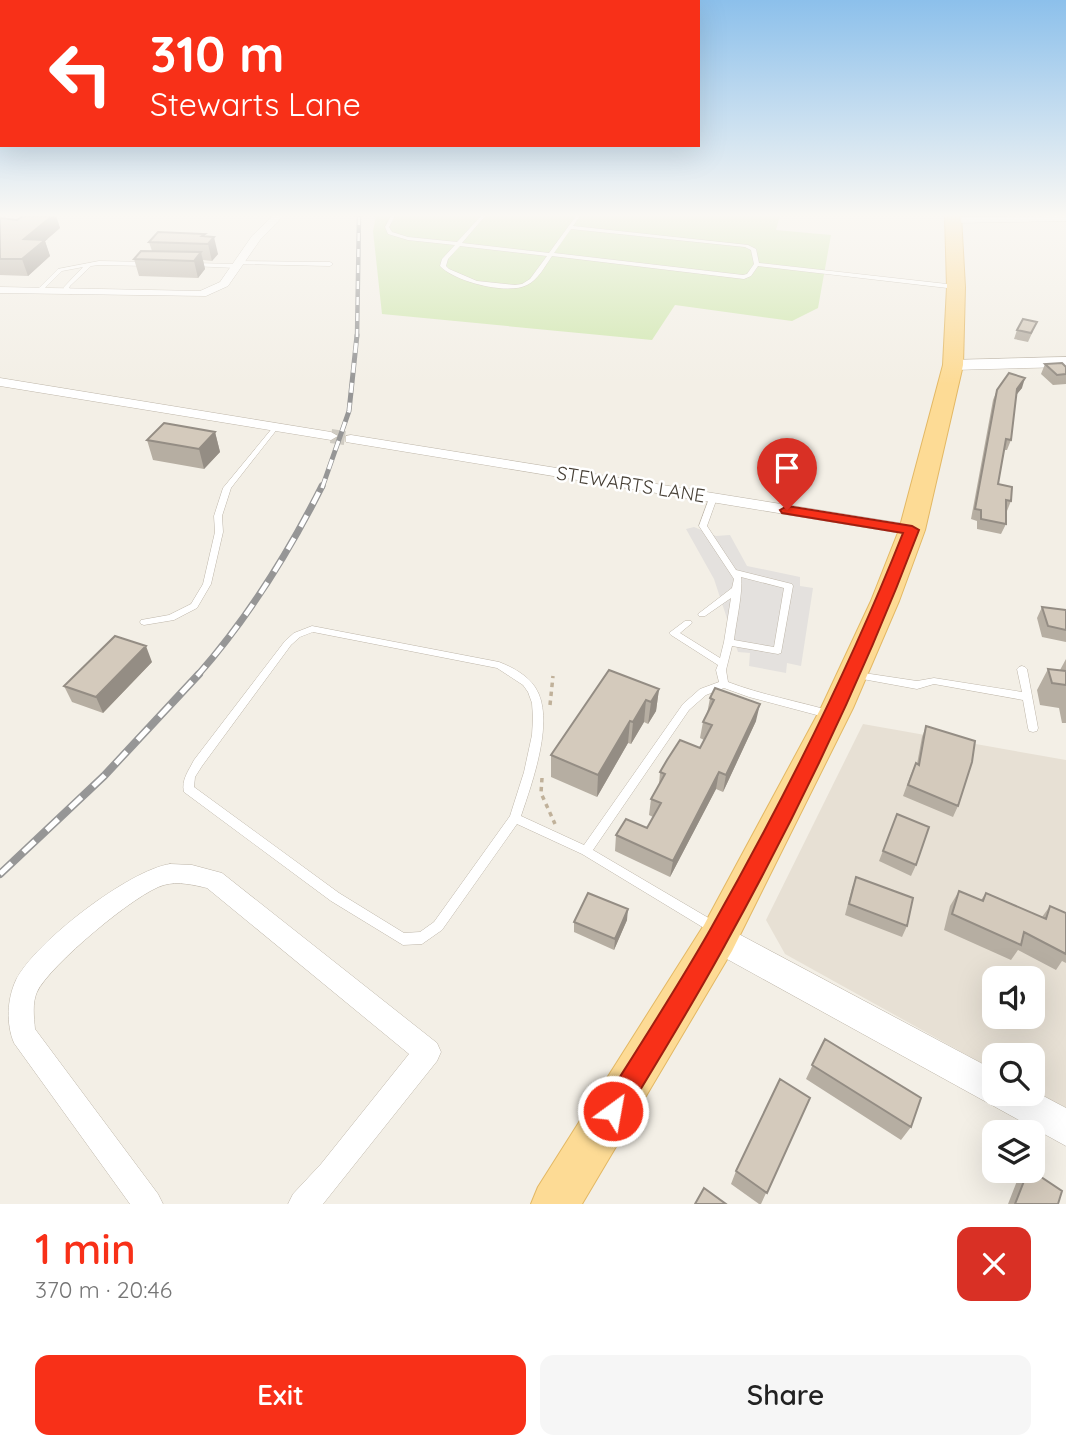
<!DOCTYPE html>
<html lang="en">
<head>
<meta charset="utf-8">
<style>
	:root { --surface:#fff; --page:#f6f6f6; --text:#222; --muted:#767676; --accent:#f83018 }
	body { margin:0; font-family:Quicksand,sans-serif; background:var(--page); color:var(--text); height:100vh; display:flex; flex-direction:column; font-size:26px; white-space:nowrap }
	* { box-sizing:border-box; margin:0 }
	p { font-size:23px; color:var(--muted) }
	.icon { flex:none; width:38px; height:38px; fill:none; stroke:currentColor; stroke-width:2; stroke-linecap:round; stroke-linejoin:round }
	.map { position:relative; height:1204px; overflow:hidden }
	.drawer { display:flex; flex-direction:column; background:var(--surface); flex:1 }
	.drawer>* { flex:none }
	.hud { position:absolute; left:0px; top:0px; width:700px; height:147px; box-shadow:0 7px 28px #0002; background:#f83018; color:#fff; overflow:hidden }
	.buttons { position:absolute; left:982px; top:966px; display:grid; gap:14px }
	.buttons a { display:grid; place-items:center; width:63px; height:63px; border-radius:14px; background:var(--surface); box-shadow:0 7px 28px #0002; font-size:35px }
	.pin { position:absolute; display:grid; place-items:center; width:60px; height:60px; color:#fff; margin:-72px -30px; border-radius:50% 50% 50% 0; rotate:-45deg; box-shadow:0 0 7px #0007 }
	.pin .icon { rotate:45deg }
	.me { position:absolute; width:77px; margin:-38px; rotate:32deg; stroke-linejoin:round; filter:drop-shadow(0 0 5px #0008) }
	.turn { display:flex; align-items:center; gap:24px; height:147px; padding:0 35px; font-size:32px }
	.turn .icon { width:91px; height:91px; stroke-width:2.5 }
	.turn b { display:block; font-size:49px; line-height:60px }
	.round { display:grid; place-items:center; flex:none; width:74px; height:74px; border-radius:14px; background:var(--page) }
	.summary { display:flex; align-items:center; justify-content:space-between; height:119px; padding:0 35px }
	h1 { font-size:42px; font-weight:600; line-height:52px; color:var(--accent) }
	.primary-button { display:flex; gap:14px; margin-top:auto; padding:14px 35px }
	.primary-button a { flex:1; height:80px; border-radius:14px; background:var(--accent); color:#fff; font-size:28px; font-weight:600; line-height:80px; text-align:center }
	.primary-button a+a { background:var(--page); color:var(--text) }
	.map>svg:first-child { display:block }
	.residential { fill:#e7e0d4; fill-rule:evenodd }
	.green { fill:#d0e7af }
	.parking { fill:#e4e1de }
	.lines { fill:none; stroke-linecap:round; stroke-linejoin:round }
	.minor-tunnel { stroke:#d0ccc3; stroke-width:14; stroke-dasharray:14 7; stroke-linecap:butt }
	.service-casing { stroke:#beb6a9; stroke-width:1 }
	.minor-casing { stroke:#beb6a9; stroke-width:1 }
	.tertiary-casing { stroke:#beb6a9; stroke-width:1 }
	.primary-casing { stroke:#e3b864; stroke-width:2 }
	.path { stroke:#c0b19a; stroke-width:3.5; stroke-dasharray:4.5 4.5; stroke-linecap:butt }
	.service { fill:#fff; fill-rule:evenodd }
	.minor { fill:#fff; fill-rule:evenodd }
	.tertiary { fill:#fff; fill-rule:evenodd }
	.primary { fill:#fddb95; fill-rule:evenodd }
	.rail-far3-casing { stroke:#969696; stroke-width:4.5 }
	.rail-far2-casing { stroke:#969696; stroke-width:5 }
	.rail-far1-casing { stroke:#969696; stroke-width:7 }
	.rail-casing { stroke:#969696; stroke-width:8 }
	.rail-far3 { stroke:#fff; stroke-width:2.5; stroke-dasharray:8; stroke-linecap:butt }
	.rail-far2 { stroke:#fff; stroke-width:3.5; stroke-dasharray:10; stroke-linecap:butt }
	.rail-far1 { stroke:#fff; stroke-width:4.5; stroke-dasharray:13; stroke-linecap:butt }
	.rail { stroke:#fff; stroke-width:5; stroke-dasharray:16; stroke-linecap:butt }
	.wall { fill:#b6aea2 }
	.shaded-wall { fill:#948d84 }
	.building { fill:#d4cabc; stroke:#948d84; stroke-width:2 }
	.route { fill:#f83018; stroke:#a11f10; stroke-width:2 }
	.labels { text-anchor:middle; stroke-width:5; stroke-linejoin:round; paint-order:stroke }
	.street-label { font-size:19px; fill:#463f35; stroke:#fff }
</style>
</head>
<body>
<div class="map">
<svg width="1066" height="1204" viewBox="0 0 1066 1204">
	<rect width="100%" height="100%" fill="#f3efe6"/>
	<!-- residential -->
	<path class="residential" d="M863,724L1066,760V1109L1033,1091L1032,1055H994V1070L785,954L766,920ZM994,978H1032V1017H994Z"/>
	<!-- green -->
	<path class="green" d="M376,216H780L776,230L831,235L818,308L792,321L675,305L652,340L382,314L373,231Z"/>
	<!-- parking -->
	<path class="parking" d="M694,527L716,536L730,535L747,566L800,577V586L813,588L801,666L787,663L786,673L749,666L750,653L738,652L714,579L686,529Z"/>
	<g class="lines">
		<!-- minor-tunnel -->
		<path class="minor-tunnel" d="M331,436L351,439"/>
		<defs>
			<path id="service" d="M391,216H395L389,227L392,232L408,237L457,242L481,216H485L462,243L549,253L576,216H580L573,226L748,245L756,249L759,263L956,285L959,287L956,289L758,266L751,276L744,279L552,256C545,266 538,280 527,285C508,295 455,282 440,266L442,259L455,245L408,240L388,234L385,227ZM571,229L745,247L751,250L754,264L747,274L743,275L554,253ZM460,246L547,256L530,279L522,284L515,285L477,281L449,269L446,266L448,259Z
				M99,261L148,262L151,264L148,266L99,265L91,266L70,286L69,288L74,292L71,294L63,288L83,267L62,271L41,292L36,291L58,269Z
				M239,261L330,262L333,264L330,266L237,264L236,263Z
				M193,263L236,264L239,266L236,268L191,266V264Z
				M276,425L278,426V428L231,488L222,516L223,532L211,584L197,608L174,620L144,625L141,624L140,622L141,620L169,615L191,604L203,584L215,532L214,516L223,488L274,426Z
				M710,496H716L717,498L707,526L736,570L792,584L793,586L781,653L778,654L732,646L726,670L728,682C762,695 797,701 831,711L833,714L831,717L828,718L749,697L724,688L706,695L689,710L593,850L717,923L719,927L717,931L713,933L709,931L582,854L517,824L442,930L422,944L403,945L331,901L184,792C181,780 189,770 194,760L285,641L294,633L312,626L499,662C512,667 527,675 535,687C556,718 532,783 521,816L584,845L683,704L700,689L719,682L716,670L718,665L671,635L669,633L685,621H691L692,623L680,633L720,658L724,642L731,598L705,616H699L698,614L732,588L734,579L699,526ZM741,577L784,588L774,647L734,640C736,622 743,593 741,577ZM313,632L497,668L523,685L528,692L532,703L533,718L532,735L524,772L510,816L434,922L420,932L404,933L339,893L194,787L195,777L202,766L291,645L300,637Z
				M1022,666L1025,667L1027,669L1038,728L1037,731L1033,732L1029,731L1028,728L1023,700L934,684L917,689L857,678L854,677L852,675L854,673L857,672L917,681L934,678L1022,692L1017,669L1019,667Z"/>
			<path id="minor" d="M273,216H283L260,240L228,286L206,296L0,293V287L200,291L220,282L252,236Z
				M1066,216V221L953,223L948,220L953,217Z
				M0,378L331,432L338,436L331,440L0,386Z
				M351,435L912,525L920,530L912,535L346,442V436Z
				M170,864L192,865L222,873L437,1043L441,1052L437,1061L323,1204H288L293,1194L321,1164L409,1054L207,888C194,885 178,881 164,885C137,892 49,966 37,992C32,1003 34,1017 35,1029L158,1194L163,1204H130L14,1043C6,1024 7,999 16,980C35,942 129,870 170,864Z"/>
			<path id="tertiary" d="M1066,357V367L953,370L945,365L953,360Z
				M718,923L994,1070V1094H1032V1090L1066,1108V1146L707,948L702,938L707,928Z"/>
			<path id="primary" d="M945,216H961L965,287L963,365L925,530L899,601L853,708L732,951L582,1204H531L538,1187L704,925L821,708L871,601L899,530L943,365L947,287Z"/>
		</defs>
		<!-- service casing -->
		<use href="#service" class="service-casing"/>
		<!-- minor casing -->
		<use href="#minor" class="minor-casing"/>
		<!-- tertiary casing -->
		<use href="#tertiary" class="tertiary-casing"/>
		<!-- primary casing -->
		<use href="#primary" class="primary-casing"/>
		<!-- path -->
		<path class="path" d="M550,705L553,676
			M542,778L541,793L555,824"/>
		<!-- service -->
		<use href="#service" class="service"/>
		<!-- minor -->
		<use href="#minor" class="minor"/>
		<!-- tertiary -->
		<use href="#tertiary" class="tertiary"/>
		<!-- primary -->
		<use href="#primary" class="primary"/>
		<defs>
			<path id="rail-far3" d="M357,337L359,216"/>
			<path id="rail-far2" d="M322,488L349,411L357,335"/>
			<path id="rail-far1" d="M197,676C248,618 288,554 322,486"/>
			<path id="rail" d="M0,874L104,776L199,674"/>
		</defs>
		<!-- rail-far3 casing -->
		<use href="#rail-far3" class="rail-far3-casing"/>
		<!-- rail-far2 casing -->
		<use href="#rail-far2" class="rail-far2-casing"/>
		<!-- rail-far1 casing -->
		<use href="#rail-far1" class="rail-far1-casing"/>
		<!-- rail casing -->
		<use href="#rail" class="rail-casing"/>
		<!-- rail-far3 -->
		<use href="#rail-far3" class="rail-far3"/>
		<!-- rail-far2 -->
		<use href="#rail-far2" class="rail-far2"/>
		<!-- rail-far1 -->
		<use href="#rail-far1" class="rail-far1"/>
		<!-- rail -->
		<use href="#rail" class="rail"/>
	</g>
	<!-- wall -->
	<path class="wall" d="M23,216H56L60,228L45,241L50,256L28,276L0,275V218L17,220Z
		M205,236L218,254L212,261L203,260L205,269L198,278L139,276L134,259L152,251L149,242Z
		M1017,330L1033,331L1028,342L1014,339Z
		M1045,364L1066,367V384L1053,385L1041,374Z
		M1022,388L1016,395L1011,440L1007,450H1004L998,484L1011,501L1007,511H1006V524L1001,534L977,529V521L971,519L993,400L997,390Z
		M215,432L220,452L204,469L153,460L147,440Z
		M1042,607L1066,610V642L1042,637L1037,618Z
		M1066,659V723H1062L1059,708L1040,705L1037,690L1048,669L1060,670Z
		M152,662L103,713L72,702L64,686Z
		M659,689L656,711L648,724L644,722L631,744L628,743L597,797L551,777V755Z
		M710,698L756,721L723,792L716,789L670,877L615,851L616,835L647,828L653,817L649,815L651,799L659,785L660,772L700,748L704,740L700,738L703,722L707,714Z
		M926,726L958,806L953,817L903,796L911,774L916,763L917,764L922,737Z
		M897,814L916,865L911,876L879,861Z
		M856,877L907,926L902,937L845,915L852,888Z
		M959,891L981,900L986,893L1042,917L1050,906L1066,913V963L1062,961L1056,970L1018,950L1011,960L944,930L950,906Z
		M627,920L614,950L574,932V922Z
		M825,1039L911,1127L901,1140L806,1079Z
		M810,1098L761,1204H759L731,1184L736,1171Z
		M1027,1171H1032L1058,1204H1008L1017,1181Z"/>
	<!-- shaded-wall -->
	<path class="shaded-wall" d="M52,216H56L60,228L45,241L50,256L28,276L22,259L24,239Z
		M214,237L218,254L212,261L208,244Z
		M201,252L205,269L198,278L194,261Z
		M1025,378L1022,388L1013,399L1017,389Z
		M215,432L220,452L204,469L199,449Z
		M146,646L152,662L103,713L96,697Z
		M659,689L656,711L648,724L651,702Z
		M646,700L644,722L631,744L633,722Z
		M760,704L756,721L723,792L726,775Z
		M630,721L628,743L597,797L598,775Z
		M719,772L716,789L670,877L673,861Z
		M628,909L627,920L614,950L615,939Z"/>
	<!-- building -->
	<path class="building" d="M23,216H52L24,239L45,240L22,259H0V218L17,220Z
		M158,232L205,234L202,236L214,237L208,244L149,242Z
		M141,251L201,252L194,261L134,259Z
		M1023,319L1037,322L1031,333L1017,330Z
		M1062,363L1066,367V374L1057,375L1045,364Z
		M1009,373L1025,378L1017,389L1011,440L1006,439L998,484L1012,487L1011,501L1006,500V524L981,519V510L975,509L997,390Z
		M164,423L215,432L199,449L147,440Z
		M1042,607L1066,610V630L1048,626Z
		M115,636L146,646L96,697L64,686Z
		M1048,669L1066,671V685L1052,683Z
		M609,670L659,689L651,702L646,700L633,722L630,721L598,775L551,755Z
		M715,688L760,704L726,775L719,772L673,861L616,835L626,819L647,828L661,803L651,799L665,774L660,772L667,760L680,740L700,748L712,725L703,722L714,700L710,698Z
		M926,726L975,741L972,762L958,806L908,785L916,763L919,765Z
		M897,814L929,827L916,865L883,851Z
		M856,877L913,898L907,926L849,904Z
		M959,891L983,901L986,893L1046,919L1050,906L1066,913V954L1024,932L1021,945L952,914Z
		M588,893L628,909L615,939L574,922Z
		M825,1039L921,1098L911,1127L812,1065Z
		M780,1079L810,1098L767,1193L736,1171Z
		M1028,1171H1032L1062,1191L1058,1204H1015Z
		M704,1188L726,1204H695Z"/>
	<!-- sky -->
	<linearGradient id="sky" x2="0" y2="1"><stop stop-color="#8cc0eb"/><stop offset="0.56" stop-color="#faf8f4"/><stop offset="1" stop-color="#faf8f4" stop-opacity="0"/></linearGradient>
	<rect width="1066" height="384" fill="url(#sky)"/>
	<!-- route -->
	<path class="route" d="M787,506L912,526L919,530C865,673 799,811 725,945C693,1004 657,1062 622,1120L613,1123L604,1120L601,1111L604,1102C640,1045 677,988 710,930C783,801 849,670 903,533L782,513L780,510Z"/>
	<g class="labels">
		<!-- street labels -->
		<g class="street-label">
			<text transform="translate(631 484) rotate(9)" y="7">STEWARTS LANE</text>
		</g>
	</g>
</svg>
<div class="buttons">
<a><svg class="icon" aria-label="sound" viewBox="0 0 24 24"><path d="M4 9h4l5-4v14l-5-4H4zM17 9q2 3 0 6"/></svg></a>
<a><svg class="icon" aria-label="search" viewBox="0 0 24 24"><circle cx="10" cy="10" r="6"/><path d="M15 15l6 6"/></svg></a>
<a><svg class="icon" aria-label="layers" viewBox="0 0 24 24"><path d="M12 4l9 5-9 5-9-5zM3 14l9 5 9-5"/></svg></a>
</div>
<div class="pin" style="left:787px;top:510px;background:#d93025"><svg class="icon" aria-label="arrive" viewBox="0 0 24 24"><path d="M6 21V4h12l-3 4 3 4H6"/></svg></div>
<svg class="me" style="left:613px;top:1111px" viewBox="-20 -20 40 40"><circle r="17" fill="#f83018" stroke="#fff" stroke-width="3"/><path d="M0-11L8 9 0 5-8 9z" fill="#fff"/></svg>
<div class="hud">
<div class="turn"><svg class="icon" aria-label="left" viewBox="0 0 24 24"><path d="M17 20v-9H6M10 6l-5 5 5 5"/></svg><div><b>310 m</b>Stewarts Lane</div></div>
</div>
</div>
<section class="drawer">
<div class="summary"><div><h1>1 min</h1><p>370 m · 20:46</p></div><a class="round" style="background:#d93025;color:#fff"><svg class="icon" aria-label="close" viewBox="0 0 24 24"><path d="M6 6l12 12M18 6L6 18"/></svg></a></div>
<div class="primary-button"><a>Exit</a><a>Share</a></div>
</section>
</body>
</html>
